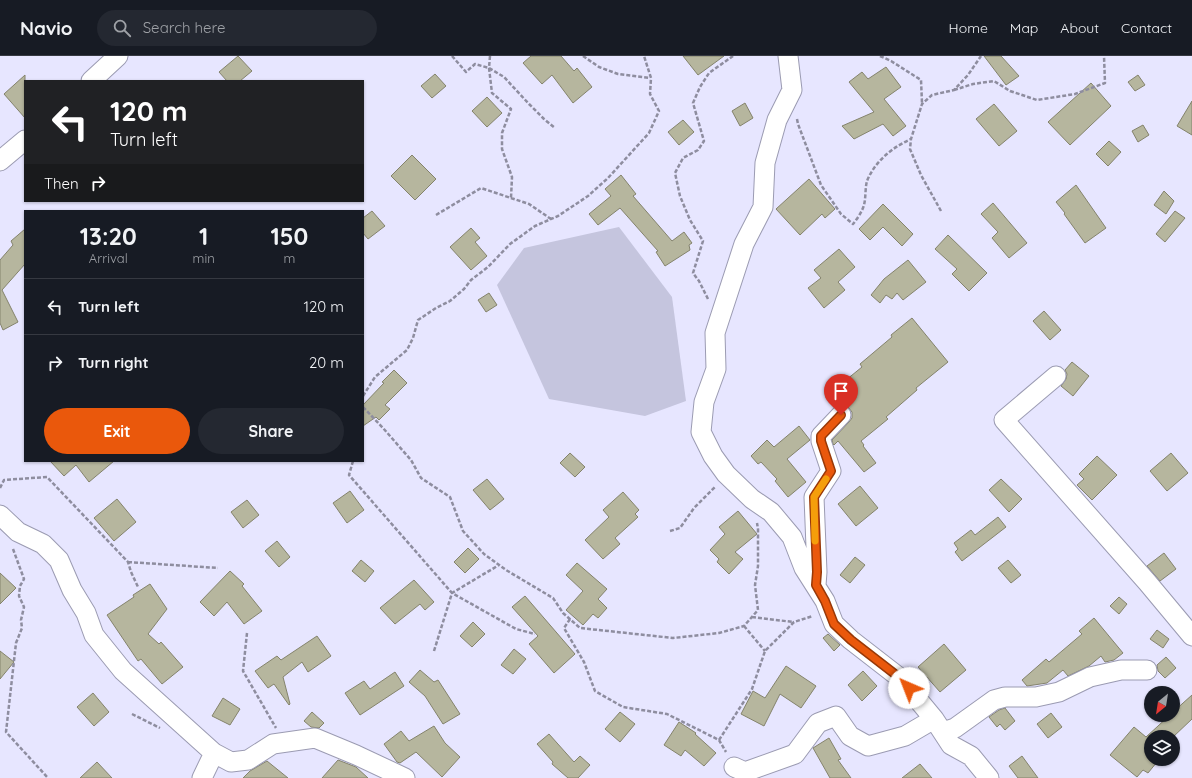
<!DOCTYPE html>
<html lang="en">
<head>
<meta charset="utf-8">
<style>
	:root { --surface:#171b24; --page:#242831; --text:#f1f3f6; --muted:#9ea1a6; --line:#363941; --accent:#ea580c }
	body { margin:0; font-family:Quicksand,sans-serif; background:var(--page); color:var(--text); height:100vh; display:flex; flex-direction:column; font-size:15px; white-space:nowrap }
	* { box-sizing:border-box; margin:0 }
	p { font-size:13px; color:var(--muted) }
	.icon { flex:none; width:22px; height:22px; fill:none; stroke:currentColor; stroke-width:2; stroke-linecap:round; stroke-linejoin:round }
	.map { position:relative; flex:1; overflow:hidden }
	.side { position:absolute; left:24px; top:154px; width:340px; height:252px; display:flex; flex-direction:column; background:var(--surface); border-radius:0px; box-shadow:0 1px 3px #0004 }
	.side>* { flex:none }
	.banner { position:absolute; left:24px; top:24px; width:340px; height:122px; border-radius:0px; box-shadow:0 1px 3px #0004; background:#202124; color:#fff; overflow:hidden }
	.needle { width:26px; rotate:210deg }
	.tools { position:absolute; left:1144px; top:630px; display:grid; gap:8px }
	.tools a { display:grid; place-items:center; width:36px; height:36px; border-radius:50%; background:var(--surface); box-shadow:0 1px 3px #0004; font-size:20px }
	.pin { position:absolute; display:grid; place-items:center; width:34px; height:34px; color:#fff; margin:-41px -17px; border-radius:50% 50% 50% 0; rotate:-45deg; box-shadow:0 0 4px #0007 }
	.pin .icon { rotate:45deg }
	.me { position:absolute; width:44px; margin:-22px; rotate:316deg; stroke-linejoin:round; filter:drop-shadow(0 0 3px #0008) }
	.turn { display:flex; align-items:center; gap:14px; height:84px; padding:0 20px; font-size:18px }
	.turn .icon { width:52px; height:52px; stroke-width:2.5 }
	.turn b { display:block; font-size:28px; line-height:34px }
	.then { display:flex; align-items:center; height:38px; padding:0 20px; background:#0003; gap:8px; font-size:15px }
	.eta { display:flex; justify-content:space-evenly; align-items:center; height:68px; text-align:center }
	.eta b { font-size:24px; font-weight:700; line-height:28px }
	.cta { display:flex; gap:8px; margin-top:auto; padding:8px 20px }
	.cta a { flex:1; height:46px; border-radius:24px; background:var(--accent); color:#fff; font-size:16px; font-weight:700; line-height:46px; text-align:center }
	.cta a+a { background:var(--page); color:var(--text) }
	ul { padding:0; list-style:none }
	li { display:flex; align-items:center; gap:12px; height:56px; padding:0 20px; border-top:1px solid var(--line) }
	li div { flex:1 }
	li b { display:block; font-size:15px }
	li em { font-style:normal }
	header { display:flex; align-items:center; gap:24px; box-sizing:border-box; height:56px; padding:0 20px; background:var(--surface); border-bottom:1px solid var(--line) }
	header strong { font-size:19px }
	nav { display:flex; gap:22px; margin-inline-start:auto; font-size:14px }
	.search { width:280px; height:36px; background:var(--page); display:flex; align-items:center; gap:10px; box-sizing:border-box; padding:0 14px; border-radius:22px; color:var(--muted); font-size:15px }
	.map>svg:first-child { display:block }
	.green { fill:#c5c5de }
	.building { fill:#b6b69e; stroke:#84836c }
	.lines { fill:none; stroke-linecap:round; stroke-linejoin:round }
	.minor-casing { stroke:#9b9bb2; stroke-width:21 }
	.path { stroke:#8e8d9f; stroke-width:2.5; stroke-dasharray:4 2; stroke-linecap:butt }
	.minor { stroke:#fff; stroke-width:19 }
	.route-casing { stroke:#983908; stroke-width:10 }
	.route { stroke:#ea580c; stroke-width:7 }
	.slow { stroke:#f59e0b; stroke-width:7 }
</style>
</head>
<body>
<header>
<strong>Navio</strong>
<div class="search"><svg class="icon" aria-label="search" viewBox="0 0 24 24"><circle cx="10" cy="10" r="6"/><path d="M15 15l6 6"/></svg>Search here</div>
<nav><a>Home</a><a>Map</a><a>About</a><a>Contact</a></nav>
</header>
<div class="map">
<svg width="1192" height="722" viewBox="0 0 1192 722">
	<rect width="100%" height="100%" fill="#e7e6ff"/>
	<!-- green -->
	<path class="green" d="M619,171L672,241L686,345L645,360L549,343L497,229L524,192Z"/>
	<!-- building -->
	<path class="building" d="M238,0L252,15L240,25H227L219,16Z
		M531,0H561L574,15L577,12L592,31L573,47L552,19L542,28L523,7Z
		M683,0H724L698,19Z
		M984,0H1001L1019,20L1006,29Z
		M886,11L901,31L884,43L906,70L893,80L883,68L854,83L842,70L874,56L849,26L862,16L868,23Z
		M435,18L446,30L432,42L421,30Z
		M25,19V62L4,38Z
		M1138,19L1145,29L1135,35L1128,26Z
		M1091,27L1111,50L1070,89L1048,66Z
		M487,41L502,57L487,71L472,55Z
		M1192,45V79L1177,70Z
		M745,47L753,62L740,70L732,55Z
		M994,48L1017,75L999,90L976,63Z
		M683,64L694,76L679,89L668,76Z
		M1143,69L1149,79L1138,86L1132,75Z
		M1109,85L1121,96L1108,110L1096,98Z
		M412,99L436,123L415,144L391,120Z
		M621,119L636,138L633,140L672,185L684,176L692,187L689,189L690,194L665,210L656,196L658,195L620,152L598,169L589,158L611,140L605,133Z
		M809,123L835,153L825,162L822,158L800,179L776,153Z
		M1076,129L1106,172L1085,187L1064,158L1065,157L1056,146Z
		M1164,135L1174,145L1166,158L1154,149Z
		M993,147L1027,187L1009,202L992,182L998,176L981,158Z
		M883,148L913,178L902,190L883,171L870,184L859,173Z
		M372,155L385,170L368,183L363,177V162Z
		M1175,155L1185,162L1165,186L1156,178Z
		M471,172L480,182L475,186L487,200L471,214L450,191Z
		M25,173V208L2,234L18,266L3,274L0,267V204L13,189L11,185Z
		M948,179L987,217L969,235L952,218L957,213L935,193Z
		M839,193L855,211L838,226L845,234L824,252L808,232L821,222L814,214Z
		M908,204L926,226L903,244L897,237L892,243L886,239L880,247L871,239L884,223Z
		M489,237L497,249L486,256L478,244Z
		M1044,255L1061,274L1050,284L1033,265Z
		M912,262L948,306L916,332L917,334L886,361L888,363L861,385L864,389L863,390L876,407L864,416L838,385L834,389L833,388L832,384L849,366L852,362V356L848,351L844,348H840L830,337L862,311L860,308L892,281L891,279Z
		M1072,306L1089,320L1073,340L1061,330L1066,323L1067,318L1065,314Z
		M394,314L407,327L385,349L390,353L379,364L376,361L363,370V349L384,327L382,326Z
		M799,370L810,384L787,403L806,426L788,441L775,425L777,423L761,406L758,408L751,400L767,384L774,391Z
		M570,397L585,411L575,421L560,407Z
		M1171,397L1188,417L1167,435L1150,415Z
		M1097,400L1117,419L1092,444L1077,429L1084,423L1079,418Z
		M50,405H114L89,426L76,409L64,420Z
		M487,423L504,443L490,454L473,434Z
		M1001,423L1022,443L1009,456L989,434Z
		M860,430L878,452L856,470L838,448Z
		M350,435L364,454L347,467L333,447Z
		M623,436L639,454L635,458L638,461L615,482L620,488L603,503L585,484L609,461L603,454Z
		M117,443L136,466L114,485L94,462Z
		M247,444L259,459L243,472L231,456Z
		M738,455L757,478L735,496L743,503L729,518L717,506L719,503L710,494L725,478L719,471Z
		M998,461L1006,471L962,505L955,496L958,493L954,487L971,474L975,479Z
		M277,485L290,501L279,511L265,495Z
		M468,492L479,503L465,517L454,506Z
		M1164,497L1176,513L1160,525L1147,510Z
		M855,501L865,509L850,527L840,519Z
		M361,504L374,515L365,526L352,515Z
		M1008,504L1021,519L1011,527L998,512Z
		M577,507L607,533L598,543L607,552L598,562L593,558L583,569L566,554L583,535L566,519Z
		M230,515L244,528L242,530L262,555L244,568L227,546L214,560L200,546Z
		M0,517L16,532L0,548Z
		M414,524L434,546L425,554L420,548L395,568L380,552Z
		M150,528L167,553L148,578L159,588L161,586L183,611L162,628L141,603L138,605L107,559L134,541L133,539Z
		M525,540L575,598L554,617L529,588L538,580L512,551Z
		M1119,541L1127,548L1119,558L1110,550Z
		M1094,562L1123,597L1114,604L1105,606L1101,600L1089,610L1068,620L1063,614L1047,627L1027,630L1022,624L1046,603L1049,606L1082,578L1079,575Z
		M473,566L485,578L472,591L460,580Z
		M1157,574L1169,583L1163,592L1150,583Z
		M828,578L840,589L834,595L823,582Z
		M317,580L331,600L308,616L302,606L283,621L290,648L289,649L274,628L268,632L255,615L277,600L281,604Z
		M944,588L966,614L940,636L918,611Z
		M514,593L526,603L513,618L501,609Z
		M0,595L14,606L0,623Z
		M1166,601L1176,612L1165,622L1158,615L1157,609Z
		M786,610L816,630L801,652L780,638L764,670L741,658L753,635L765,642Z
		M420,614L434,626L438,624L460,658L443,668L425,640L409,626Z
		M863,615L877,630L862,645L848,629Z
		M395,616L404,630L360,659L345,637L364,625L370,633Z
		M93,637L109,656L94,670L77,651Z
		M1192,639V663L1173,681H1151V703H1154L1157,706L1148,717L1143,714L1137,721L1110,699L1134,671L1146,681L1170,659H1173V656Z
		M223,642L240,653L230,669L212,660Z
		M1005,652L1015,665L1005,674L1000,668L997,671L989,661L999,654Z
		M312,656L324,667L319,672L311,671L304,665Z
		M620,656L635,668L620,686L605,673Z
		M1051,657L1062,671L1048,682L1037,668Z
		M679,666L696,677L695,678L716,697L704,710L685,694L681,700L664,689Z
		M434,670L445,687L460,701L442,721L416,696L400,707L397,706L384,688L401,675L409,685Z
		M549,678L574,706L580,700L590,709L578,722H568L552,708L553,706L537,688Z
		M829,682L841,703L838,704L851,722H830L813,692Z
		M1022,700L1038,722H1018L1009,710Z
		M338,704L356,711L368,722H322Z
		M267,705L288,722H243L250,715Z
		M97,706L112,722H80Z
		M920,708L932,722H902Z"/>
	<g class="lines">
		<defs>
			<path id="minor" d="M788,0L792,34L777,64L765,107L763,151L744,188L715,277L716,313L704,346L701,376L713,400L726,418L752,443L771,456L792,481L804,512L825,545L834,568L851,584L900,622L934,663L951,689L971,700L989,722
				M91,25L118,0
				M0,105L25,84
				M1056,320L1004,364L1147,526L1192,580
				M0,459L18,476L43,488L59,504L72,534L86,557L94,579L123,615L214,697L231,706L248,704L273,688L315,682L356,699L405,722
				M816,529L817,516L814,441L831,415L821,385V380L841,359
				M943,676L955,672L994,644L1005,641H1036L1059,636L1090,621L1121,614H1147
				M734,711L745,716L795,698L818,667L836,660L850,680L868,690L905,680L934,663
				M202,722L214,697"/>
		</defs>
		<!-- minor casing -->
		<use href="#minor" class="minor-casing"/>
		<!-- path -->
		<path class="path" d="M452,0L466,16L475,8L489,12L504,21L529,48L544,63L555,72
			M490,0L489,12L492,37L511,53L502,77V93L512,121L511,142
			M583,0L599,11L618,18L650,22
			M880,0L891,5L921,24L922,47
			M954,34L973,28L994,25L1010,35L1037,44L1075,38L1105,27L1104,0
			M797,63L798,68L821,129L841,158L853,168C857,163 862,156 864,149C866,141 865,132 867,125C875,105 893,91 911,83
			M941,155L921,119L910,93L911,83L922,48L932,39L954,34L968,19L981,0
			M436,159L481,132L529,148L551,163
			M708,243L699,225L693,217L703,185L690,164L680,140L675,117L683,102L698,94L704,85L693,47L700,31L709,17L733,0
			M363,340L375,321L407,294L413,282L418,264L436,252L450,245L464,233L471,224L488,211L510,188L535,170L558,160L588,140L608,122L649,77L659,55L650,38L651,22L644,0
			M363,351L383,372L411,404L421,422L450,441L463,475L484,498L506,514L553,542L563,557L580,572L673,582L719,577L744,570L758,554L755,529L758,510V473L757,467
			M353,405L349,419L452,537L516,573L535,578
			M0,432L4,424L47,421L128,506L131,516L138,531
			M670,475L680,472L694,452L715,431
			M13,493L24,523L20,530L19,540L24,551L21,564L22,572L16,587L6,676L48,722
			M128,506L218,512
			M752,561L793,566
			M570,563L564,572L584,606L595,635L623,651L667,658L719,684L726,696
			M744,570L765,595
			M247,577L243,615L276,672
			M434,595L452,537L499,509
			M132,658L160,672
			M719,684L752,633L765,595L794,566L813,560"/>
		<!-- minor -->
		<use href="#minor" class="minor"/>
	</g>
	<g class="lines">
		<defs>
			<path id="route" d="M841,359L821,380V385L831,415L814,441L817,516L816,529L825,545L834,568L851,584L900,622L909,632"/>
		</defs>
		<!-- route casing -->
		<use href="#route" class="route-casing"/>
		<!-- route -->
		<use href="#route" class="route"/>
		<!-- slow -->
		<path class="slow" d="M815,485L814,441L826,423"/>
	</g>
</svg>
<div class="tools">
<a><svg class="needle" viewBox="-14 -14 28 28"><path d="M0-13l5 13h-10z" fill="#e53935"/><path d="M0 13l5-13h-10z" fill="#9ea1a6"/></svg></a>
<a><svg class="icon" aria-label="layers" viewBox="0 0 24 24"><path d="M12 4l9 5-9 5-9-5zM3 14l9 5 9-5"/></svg></a>
</div>
<div class="pin" style="left:841px;top:359px;background:#d93025"><svg class="icon" aria-label="arrive" viewBox="0 0 24 24"><path d="M6 21V4h12l-3 4 3 4H6"/></svg></div>
<svg class="me" style="left:909px;top:632px" viewBox="-20 -20 40 40"><circle r="19" fill="#fff"/><path d="M0-13L10 11 0 6-10 11z" fill="#ea580c"/></svg>
<div class="banner">
<div class="turn"><svg class="icon" aria-label="left" viewBox="0 0 24 24"><path d="M17 20v-9H6M10 6l-5 5 5 5"/></svg><div><b>120 m</b>Turn left</div></div>
<div class="then">Then<svg class="icon" aria-label="right" viewBox="0 0 24 24"><path d="M7 20v-9h11M14 6l5 5-5 5"/></svg></div>
</div>
<section class="side">
<div class="eta">
<div><b>13:20</b><p>Arrival</p></div>
<div><b>1</b><p>min</p></div>
<div><b>150</b><p>m</p></div>
</div>
<ul>
<li><svg class="icon" aria-label="left" viewBox="0 0 24 24"><path d="M17 20v-9H6M10 6l-5 5 5 5"/></svg><div><b>Turn left</b></div><em>120 m</em></li>
<li><svg class="icon" aria-label="right" viewBox="0 0 24 24"><path d="M7 20v-9h11M14 6l5 5-5 5"/></svg><div><b>Turn right</b></div><em>20 m</em></li>
</ul>
<div class="cta"><a>Exit</a><a>Share</a></div>
</section>
</div>
</body>
</html>
